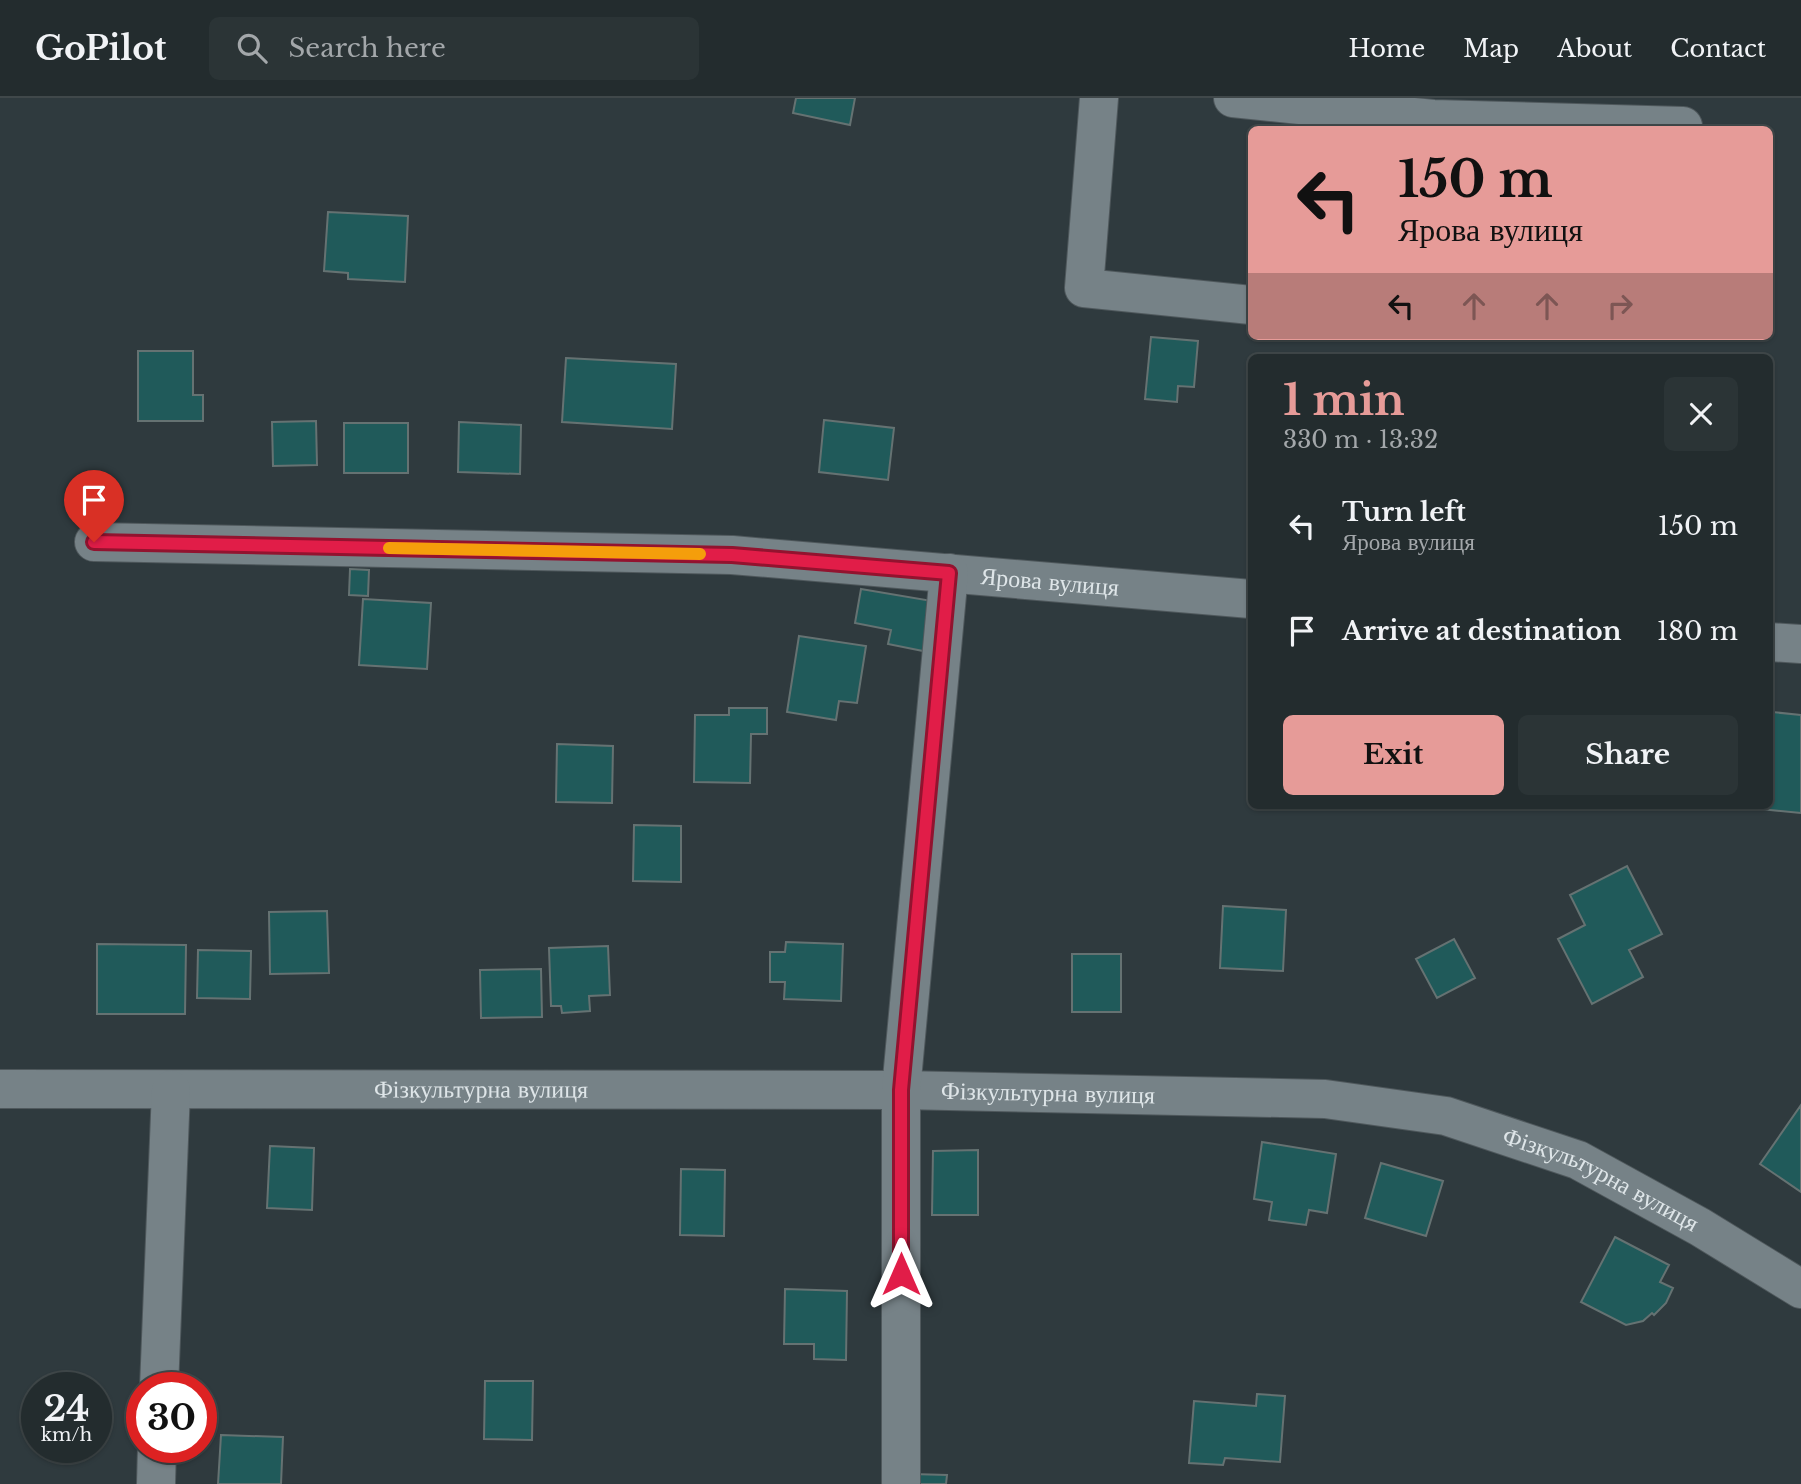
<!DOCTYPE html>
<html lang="en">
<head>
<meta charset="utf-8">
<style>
	:root { --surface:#232c2e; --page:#2b3436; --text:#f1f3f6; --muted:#a3a7aa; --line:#40484a; --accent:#e69b98 }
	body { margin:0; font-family:"Libre Baskerville",serif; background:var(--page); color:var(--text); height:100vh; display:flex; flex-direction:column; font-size:26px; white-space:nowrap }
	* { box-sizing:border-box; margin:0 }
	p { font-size:23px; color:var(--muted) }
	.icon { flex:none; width:38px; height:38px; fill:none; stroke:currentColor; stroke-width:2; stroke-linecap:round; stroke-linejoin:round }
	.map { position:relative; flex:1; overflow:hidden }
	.drawer { position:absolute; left:1248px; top:256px; width:525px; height:455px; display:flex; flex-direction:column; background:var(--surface); border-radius:10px; box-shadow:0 2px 5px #0004,0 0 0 2px var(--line) }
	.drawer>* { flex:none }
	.hud { position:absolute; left:1248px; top:28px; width:525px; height:214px; border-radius:10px; box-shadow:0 2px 5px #0004,0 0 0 2px var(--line); background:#e69b98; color:#111; overflow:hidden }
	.speed { position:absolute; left:21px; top:1274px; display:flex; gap:14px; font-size:35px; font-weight:700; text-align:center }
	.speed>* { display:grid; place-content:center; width:91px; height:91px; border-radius:50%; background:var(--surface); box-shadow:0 2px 5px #0004,0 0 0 2px var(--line); line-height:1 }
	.speed small { font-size:18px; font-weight:400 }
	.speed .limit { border:10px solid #d22; background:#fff; color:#111 }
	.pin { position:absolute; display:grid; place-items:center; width:60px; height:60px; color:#fff; margin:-72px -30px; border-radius:50% 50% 50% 0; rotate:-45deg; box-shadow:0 0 7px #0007 }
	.pin .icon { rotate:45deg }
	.me { position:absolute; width:77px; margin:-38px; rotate:0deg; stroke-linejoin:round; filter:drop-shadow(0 0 5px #0008) }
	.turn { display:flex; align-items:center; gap:24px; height:147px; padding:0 35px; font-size:32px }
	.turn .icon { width:91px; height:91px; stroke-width:2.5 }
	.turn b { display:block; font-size:49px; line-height:60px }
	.lanes { display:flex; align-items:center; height:66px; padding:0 35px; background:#0003; justify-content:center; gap:35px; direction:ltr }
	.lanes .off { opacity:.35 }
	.round { display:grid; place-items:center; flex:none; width:74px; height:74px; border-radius:10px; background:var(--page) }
	.head { display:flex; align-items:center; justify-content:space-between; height:119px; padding:0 35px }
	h1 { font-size:42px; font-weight:700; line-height:52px; color:var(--accent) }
	.action { display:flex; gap:14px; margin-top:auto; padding:14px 35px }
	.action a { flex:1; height:80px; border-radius:10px; background:var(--accent); color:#111; font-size:28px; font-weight:700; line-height:80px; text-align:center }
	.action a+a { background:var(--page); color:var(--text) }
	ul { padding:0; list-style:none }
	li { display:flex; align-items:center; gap:21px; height:105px; padding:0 35px }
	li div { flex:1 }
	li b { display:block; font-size:26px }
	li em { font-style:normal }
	header { display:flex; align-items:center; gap:42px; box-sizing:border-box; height:98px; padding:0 35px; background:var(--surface); border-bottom:2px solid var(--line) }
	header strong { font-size:33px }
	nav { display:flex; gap:38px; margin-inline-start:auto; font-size:24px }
	.search { width:490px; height:63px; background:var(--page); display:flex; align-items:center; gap:18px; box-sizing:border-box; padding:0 24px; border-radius:10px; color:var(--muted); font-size:26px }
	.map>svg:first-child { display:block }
	.building { fill:#205a5a; stroke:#657272; stroke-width:2 }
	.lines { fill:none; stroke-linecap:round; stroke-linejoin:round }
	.minor-casing { stroke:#4f585c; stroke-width:40 }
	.minor { stroke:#768287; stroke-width:38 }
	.route-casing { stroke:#92132f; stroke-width:18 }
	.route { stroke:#e11d48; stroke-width:12 }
	.slow { stroke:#f59e0b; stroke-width:12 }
	.labels { text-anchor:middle; stroke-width:7; stroke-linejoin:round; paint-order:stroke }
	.street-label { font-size:24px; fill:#dee5e8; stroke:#1b2022 }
</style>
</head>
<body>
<header>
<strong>GoPilot</strong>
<div class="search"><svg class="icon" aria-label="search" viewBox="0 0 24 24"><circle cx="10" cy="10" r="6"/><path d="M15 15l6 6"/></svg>Search here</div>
<nav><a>Home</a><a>Map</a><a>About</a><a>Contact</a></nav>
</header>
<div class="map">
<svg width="1801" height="1386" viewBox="0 0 1801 1386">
	<rect width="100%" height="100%" fill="#2f3a3e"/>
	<!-- building -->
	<path class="building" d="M796,0H855L850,27L793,15Z
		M328,114L408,118L405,184L348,181V175L324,173Z
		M1151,239L1198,243L1194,289L1178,288L1177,304L1145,301Z
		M138,253H193V297H203V323H138Z
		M566,260L676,266L672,331L562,324Z
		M824,322L894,330L888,382L819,374Z
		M316,323L317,367L273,368L272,324Z
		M459,324L521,327L520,376L458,374Z
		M344,325H408V375H344Z
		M350,471L369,472L368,498L349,497Z
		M861,491L932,503L923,553L888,546L891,532L855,525Z
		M363,501L431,505L427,571L359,567Z
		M799,538L866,548L857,605L839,603L836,622L787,614Z
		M729,610H767V636H751L750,685L694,684L695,617H729Z
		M1772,614L1801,617V715L1761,711L1762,707H1769V639Z
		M557,646L613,648L612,705L556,704Z
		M634,727L681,728V784L633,783Z
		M1627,768L1662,836L1629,852L1643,879L1592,906L1558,841L1585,827L1570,797Z
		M1223,808L1286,812L1283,873L1220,870Z
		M327,813L329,875L270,876L269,814Z
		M1454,841L1475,880L1437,900L1416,861Z
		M786,844L843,846L841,903L784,901L785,884H770V854H785Z
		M97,846L186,847L185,916H97Z
		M608,848L610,897L589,898L590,913L562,915L561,908H551L549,850Z
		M198,852L251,853L250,901L197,900Z
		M1072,856H1121V914H1072Z
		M541,871L542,919L481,920L480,872Z
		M1801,1007V1094L1760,1066Z
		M1262,1044L1336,1056L1327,1115L1309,1112L1306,1127L1269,1122L1272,1104L1254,1101Z
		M270,1048L314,1050L312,1112L267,1110Z
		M978,1052V1117H932L933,1053Z
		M1381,1065L1443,1083L1426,1138L1365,1120Z
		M681,1071L725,1072L724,1138L680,1137Z
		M1615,1139L1669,1167L1660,1184L1673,1190L1666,1205L1654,1217L1652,1215L1643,1223L1626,1227L1581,1204Z
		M785,1191L847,1193L846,1262L814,1261V1246H784Z
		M485,1283H533L532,1342L484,1341Z
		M1257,1296L1285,1298L1280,1364L1225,1360L1223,1367L1189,1365L1194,1303L1256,1308Z
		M221,1337L283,1339L281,1386H218Z
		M912,1376L947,1377L946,1386H911Z"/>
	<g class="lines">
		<defs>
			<g id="minor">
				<path d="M1099,0L1084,190L1251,207"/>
				<path d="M1233,0L1433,21L1683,28"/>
				<path id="s1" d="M94,444L732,457L1251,501"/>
				<path d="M1769,544L1801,546"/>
				<path id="s2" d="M0,991L901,992L1325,1001L1446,1018L1578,1062L1700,1129L1801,1191"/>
				<path d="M159,1290L171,992"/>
				<path d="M156,1386L157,1349"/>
				<path d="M901,1386V992L949,475"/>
			</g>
		</defs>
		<!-- minor casing -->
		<use href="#minor" class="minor-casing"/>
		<!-- minor -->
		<use href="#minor" class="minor"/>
	</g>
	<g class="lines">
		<defs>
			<path id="route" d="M94,444L732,457L949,475L901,992V1176"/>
		</defs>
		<!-- route casing -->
		<use href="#route" class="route-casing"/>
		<!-- route -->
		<use href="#route" class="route"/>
		<!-- slow -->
		<path class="slow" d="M389,450L700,456"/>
	</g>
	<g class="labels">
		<!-- street labels -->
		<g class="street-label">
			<text dy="8" stroke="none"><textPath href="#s1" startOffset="957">Ярова вулиця</textPath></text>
			<text dy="8" stroke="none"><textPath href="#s2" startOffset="481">Фізкультурна вулиця</textPath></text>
			<text dy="8" stroke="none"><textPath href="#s2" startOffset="1048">Фізкультурна вулиця</textPath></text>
			<text dy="8" stroke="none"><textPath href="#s2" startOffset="1615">Фізкультурна вулиця</textPath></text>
		</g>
	</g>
</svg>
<div class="speed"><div>24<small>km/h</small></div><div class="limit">30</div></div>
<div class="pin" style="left:94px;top:444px;background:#d93025"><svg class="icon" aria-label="arrive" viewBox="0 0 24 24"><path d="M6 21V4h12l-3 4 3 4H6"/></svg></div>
<svg class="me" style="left:901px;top:1176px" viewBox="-20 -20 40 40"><path d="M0-17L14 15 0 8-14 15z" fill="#e11d48" stroke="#fff" stroke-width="4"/></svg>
<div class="hud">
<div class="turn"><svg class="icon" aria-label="left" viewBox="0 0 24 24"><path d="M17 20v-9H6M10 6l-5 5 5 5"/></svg><div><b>150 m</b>Ярова вулиця</div></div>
<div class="lanes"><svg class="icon" aria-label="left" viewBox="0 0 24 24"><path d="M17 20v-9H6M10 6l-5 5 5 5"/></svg><svg class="icon off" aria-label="ahead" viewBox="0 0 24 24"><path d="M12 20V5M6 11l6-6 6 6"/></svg><svg class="icon off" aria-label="ahead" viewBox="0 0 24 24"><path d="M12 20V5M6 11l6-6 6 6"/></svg><svg class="icon off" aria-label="right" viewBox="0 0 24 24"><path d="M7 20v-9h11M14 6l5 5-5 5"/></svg></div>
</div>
<section class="drawer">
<div class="head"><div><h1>1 min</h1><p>330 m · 13:32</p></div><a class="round"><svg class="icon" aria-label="close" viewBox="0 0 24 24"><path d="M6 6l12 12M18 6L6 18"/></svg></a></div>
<ul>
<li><svg class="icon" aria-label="left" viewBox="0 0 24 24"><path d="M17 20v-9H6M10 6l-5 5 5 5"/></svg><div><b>Turn left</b><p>Ярова вулиця</p></div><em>150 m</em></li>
<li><svg class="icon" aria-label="arrive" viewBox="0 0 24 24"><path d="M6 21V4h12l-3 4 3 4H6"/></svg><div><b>Arrive at destination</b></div><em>180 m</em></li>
</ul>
<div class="action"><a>Exit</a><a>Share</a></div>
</section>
</div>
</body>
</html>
